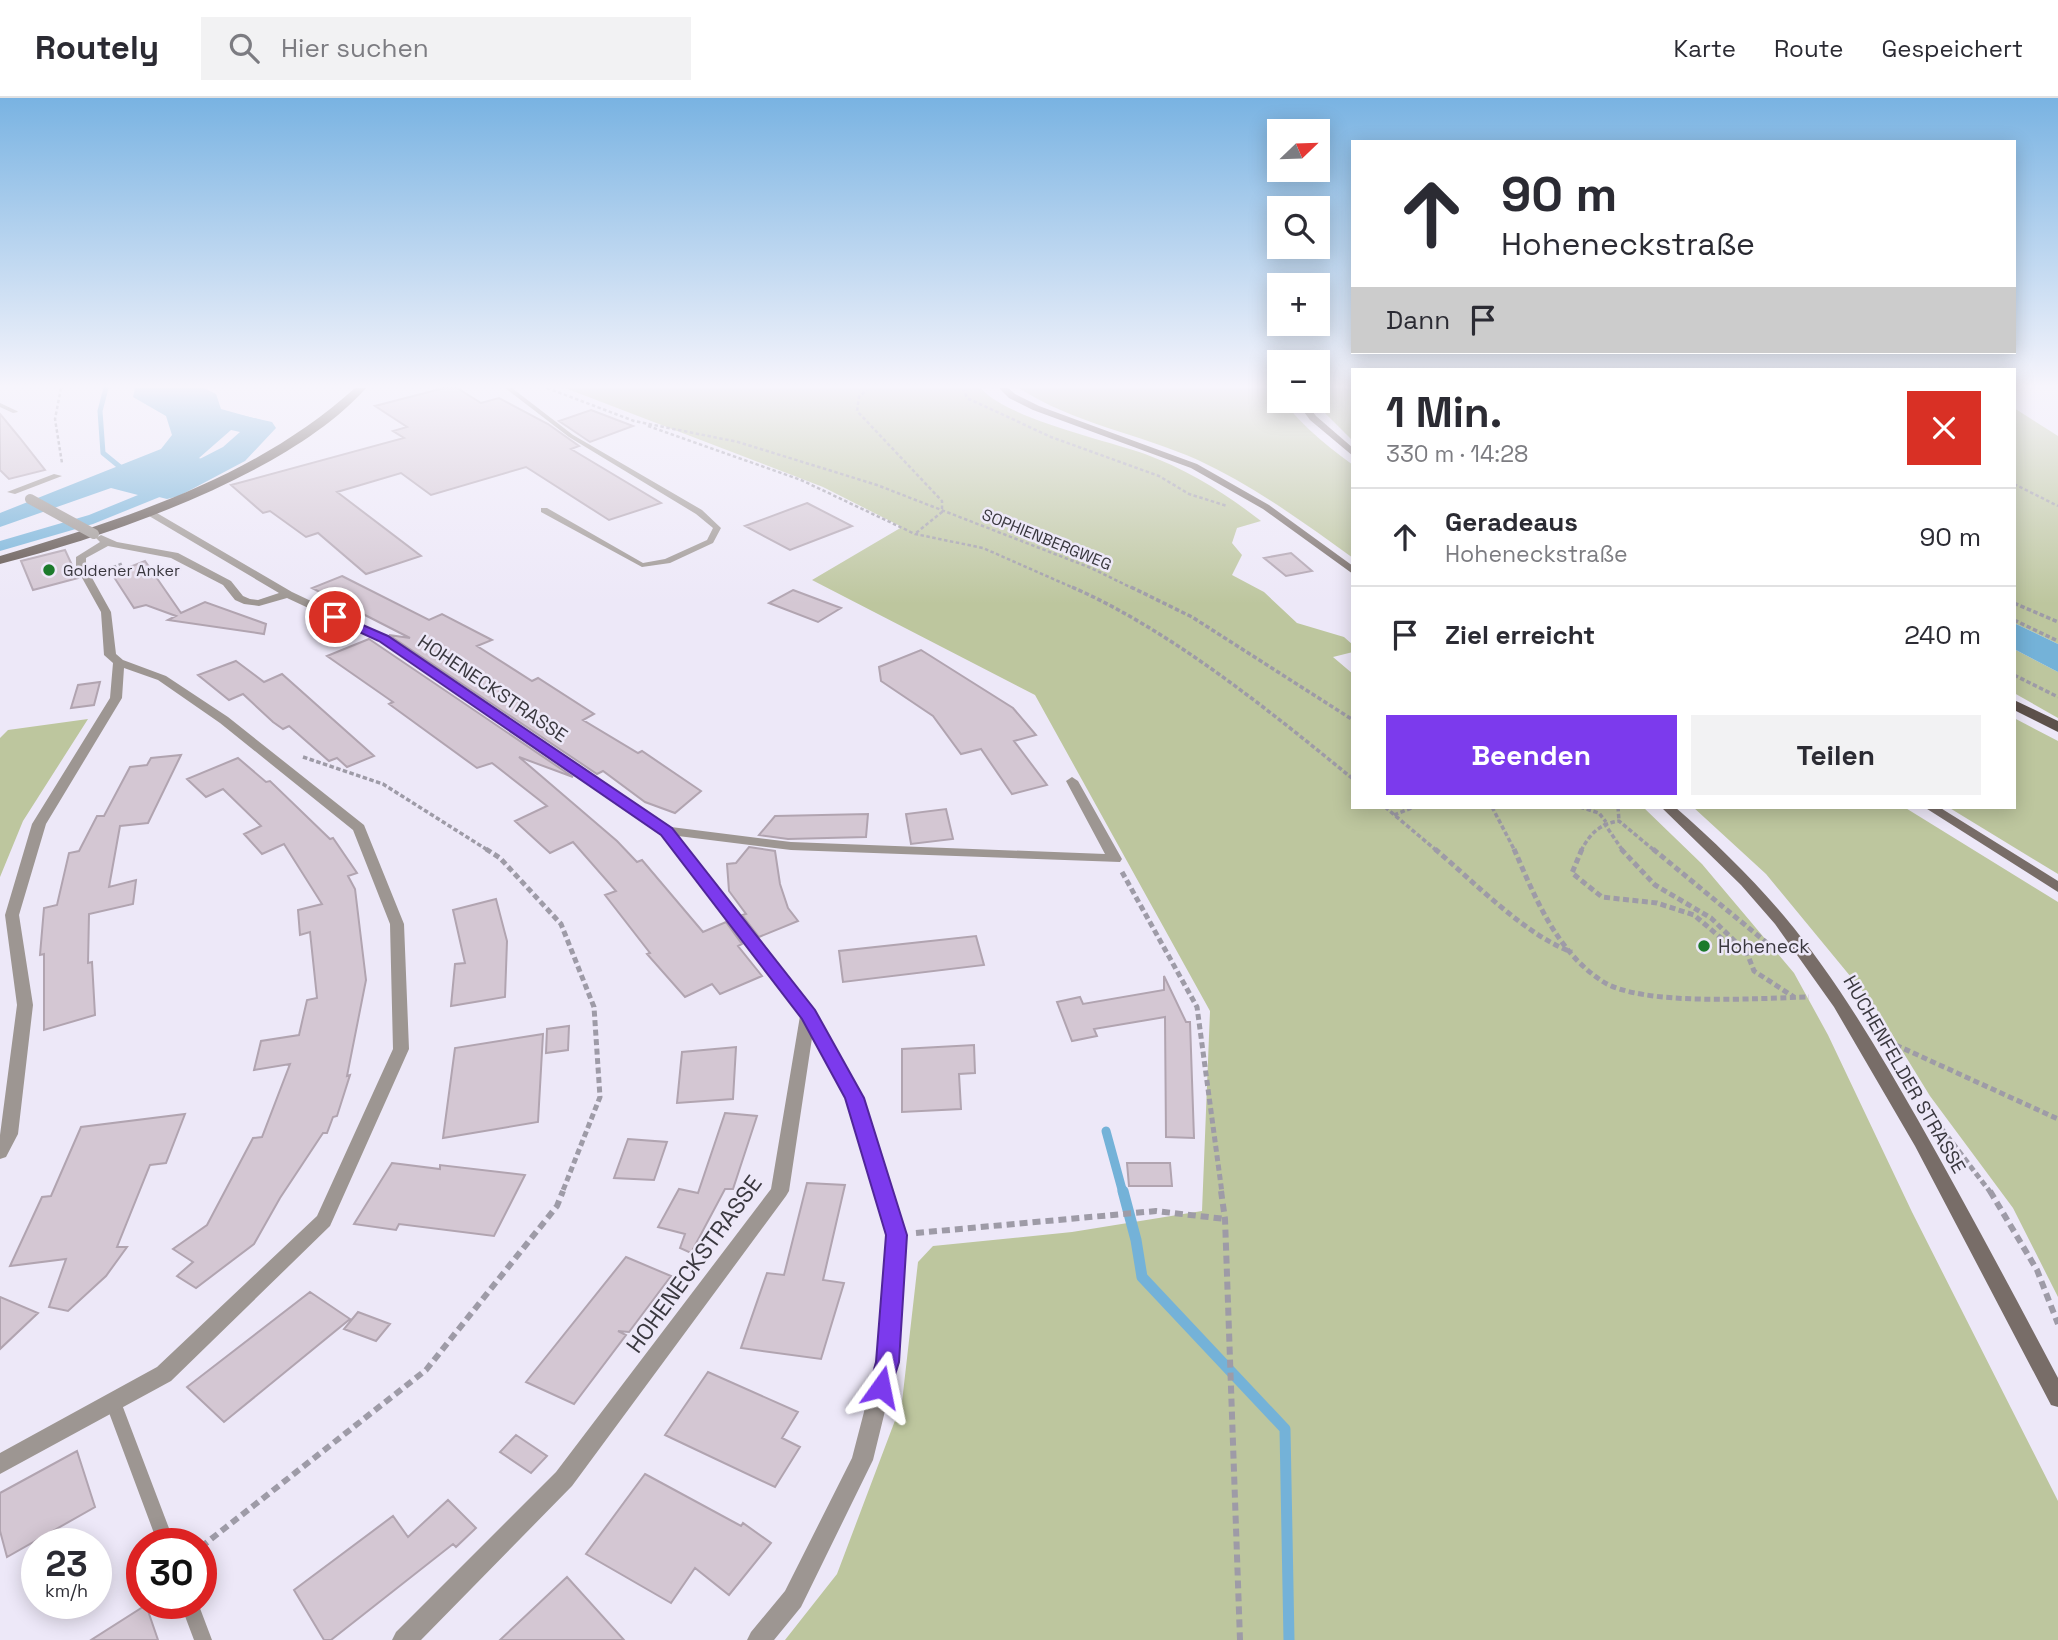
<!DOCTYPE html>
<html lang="de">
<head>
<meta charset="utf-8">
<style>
	:root { --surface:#fff; --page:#f2f2f3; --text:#2b2b33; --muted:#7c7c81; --line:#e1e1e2; --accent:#7c3aed }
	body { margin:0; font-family:"Space Grotesk",sans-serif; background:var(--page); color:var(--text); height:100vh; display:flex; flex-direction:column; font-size:26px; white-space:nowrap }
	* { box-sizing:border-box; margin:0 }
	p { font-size:23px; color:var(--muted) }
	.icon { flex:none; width:38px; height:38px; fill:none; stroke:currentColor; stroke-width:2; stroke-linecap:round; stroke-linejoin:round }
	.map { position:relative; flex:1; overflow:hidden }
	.drawer { position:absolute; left:1351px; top:270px; width:665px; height:441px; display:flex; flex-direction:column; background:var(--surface); border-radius:0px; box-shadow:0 4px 18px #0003 }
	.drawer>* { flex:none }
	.guide { position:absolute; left:1351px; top:42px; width:665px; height:214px; border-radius:0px; box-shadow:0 4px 18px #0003; background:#fff; color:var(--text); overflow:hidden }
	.needle { width:46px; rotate:67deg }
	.tools { position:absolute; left:1267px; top:21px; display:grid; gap:14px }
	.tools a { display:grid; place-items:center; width:63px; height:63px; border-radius:0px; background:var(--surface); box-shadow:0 4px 18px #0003; font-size:35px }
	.speed { position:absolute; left:21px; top:1430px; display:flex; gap:14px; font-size:35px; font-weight:700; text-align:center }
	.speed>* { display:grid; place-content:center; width:91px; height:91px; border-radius:50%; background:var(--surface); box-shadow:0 4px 18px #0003; line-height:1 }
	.speed small { font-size:18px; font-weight:400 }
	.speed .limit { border:10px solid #d22; background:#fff; color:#111 }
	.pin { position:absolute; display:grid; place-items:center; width:60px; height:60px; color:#fff; margin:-30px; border:4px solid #fff; border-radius:50%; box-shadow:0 2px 7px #0007 }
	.me { position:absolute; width:77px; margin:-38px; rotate:12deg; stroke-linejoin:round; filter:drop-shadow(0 0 5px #0008) }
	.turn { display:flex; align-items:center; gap:24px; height:147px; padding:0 35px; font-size:32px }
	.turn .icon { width:91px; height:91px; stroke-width:2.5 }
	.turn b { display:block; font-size:49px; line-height:60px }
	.then { display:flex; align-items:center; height:66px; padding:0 35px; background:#0003; gap:14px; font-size:26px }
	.round { display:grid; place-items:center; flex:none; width:74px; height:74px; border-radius:0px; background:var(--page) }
	.overview { display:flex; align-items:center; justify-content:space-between; height:119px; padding:0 35px }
	h1 { font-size:42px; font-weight:800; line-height:52px }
	.button { display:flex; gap:14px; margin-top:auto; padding:14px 35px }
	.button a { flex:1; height:80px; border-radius:0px; background:var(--accent); color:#fff; font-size:28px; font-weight:800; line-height:80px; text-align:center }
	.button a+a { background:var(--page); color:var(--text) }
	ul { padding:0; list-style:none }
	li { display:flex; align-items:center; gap:21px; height:98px; padding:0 35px; border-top:2px solid var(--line) }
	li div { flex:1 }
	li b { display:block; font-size:26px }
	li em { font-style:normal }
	header { display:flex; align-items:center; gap:42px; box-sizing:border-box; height:98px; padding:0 35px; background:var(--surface); border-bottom:2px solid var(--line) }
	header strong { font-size:33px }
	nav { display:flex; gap:38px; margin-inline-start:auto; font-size:24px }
	.search { width:490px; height:63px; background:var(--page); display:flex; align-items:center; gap:18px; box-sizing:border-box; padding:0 24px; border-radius:0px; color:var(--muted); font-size:26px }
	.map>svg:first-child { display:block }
	.green { fill:#bdc69e }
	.water { fill:#74b2d8 }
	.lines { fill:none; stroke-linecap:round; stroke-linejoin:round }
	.stream-far2 { stroke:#74b2d8; stroke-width:5 }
	.stream-far1 { stroke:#74b2d8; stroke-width:9 }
	.stream { stroke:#74b2d8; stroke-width:11 }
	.river { fill:#74b2d8; fill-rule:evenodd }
	.building { fill:#d4c7d3; stroke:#b1a4b0; stroke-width:2 }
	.path-far3 { stroke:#9e9ba7; stroke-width:2.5; stroke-dasharray:3.5 2.5; stroke-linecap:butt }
	.path-far2 { stroke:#9e9ba7; stroke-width:3.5; stroke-dasharray:4.5 2.5; stroke-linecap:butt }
	.path-far1 { stroke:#9e9ba7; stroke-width:5; stroke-dasharray:6 3.5; stroke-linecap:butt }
	.path { stroke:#9e9ba7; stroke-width:6; stroke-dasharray:8 5; stroke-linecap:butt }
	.lane { fill:#9d9692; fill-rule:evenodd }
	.street { fill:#9d9692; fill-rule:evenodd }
	.secondary { fill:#786d68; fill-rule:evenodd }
	.primary { fill:#5d514b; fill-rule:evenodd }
	.street-bridge { stroke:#9d9692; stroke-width:10 }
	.route { fill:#7c3aed; stroke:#51269a; stroke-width:2 }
	.poi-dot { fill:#1b7a2b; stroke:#ede8f8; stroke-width:2.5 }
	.labels { text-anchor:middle; stroke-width:5; stroke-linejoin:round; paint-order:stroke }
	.far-street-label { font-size:16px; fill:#3a383f; stroke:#ede8f8 }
	.far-poi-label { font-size:16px; fill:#3a383f; stroke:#ede8f8; text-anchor:start }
	.street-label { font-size:19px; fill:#3a383f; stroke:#ede8f8 }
	.poi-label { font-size:19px; fill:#3a383f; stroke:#ede8f8; text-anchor:start }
	.near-street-label { font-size:23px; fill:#3a383f; stroke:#ede8f8 }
</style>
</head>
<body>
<header>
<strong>Routely</strong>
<div class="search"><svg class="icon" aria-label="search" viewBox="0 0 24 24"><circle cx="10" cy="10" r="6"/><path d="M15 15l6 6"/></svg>Hier suchen</div>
<nav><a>Karte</a><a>Route</a><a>Gespeichert</a></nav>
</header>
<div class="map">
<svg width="2058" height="1542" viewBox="0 0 2058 1542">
	<rect width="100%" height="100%" fill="#ede8f8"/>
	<!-- green -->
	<path class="green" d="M565,290H981C1005,320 1106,342 1145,356C1188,372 1225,395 1261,423L1237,430L1232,445L1242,457L1232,477L1264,494L1297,525L1344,539L1353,547V554L1333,559L1353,576V709H1643L1702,766L1794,875L1828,937L1912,1114L2058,1403V1542H785L837,1476L902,1304L918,1164L933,1148L1072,1134L1202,1113L1210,913L1035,597L812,482L902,429L823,389Z
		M1019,290H1273C1294,320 1321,344 1353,367V460C1303,424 1254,388 1198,362C1140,336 1072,325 1019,290Z
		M1318,290H1353V343L1313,303H1318Z
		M2014,310L2058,338V546L2014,525Z
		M2014,551L2058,574V620L2014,595Z
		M2014,620L2058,643V776L1948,709H2014Z
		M88,621L23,723L0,779V640L8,632Z
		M1693,709H1904L2058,804V1199L2013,1110L1930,998L1874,907L1766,776Z"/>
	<!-- water -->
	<path class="water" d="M135,290H204L216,296L221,311L261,322V330L239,325L199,360L206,363L161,387L172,394L93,426L0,453V443L89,417L138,397L111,390L0,429V415L161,351L172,337L166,318L133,299Z
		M2014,525L2058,546V574L2014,551Z"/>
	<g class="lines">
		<!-- stream-far2 -->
		<path class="stream-far2" d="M106,290L100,313L103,355L125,373"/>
		<!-- stream-far1 -->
		<path class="stream-far1" d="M1106,1033L1123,1095"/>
		<!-- stream -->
		<path class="stream" d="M1123,1093L1136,1142L1142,1179L1285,1331L1289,1542"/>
		<!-- river -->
		<path class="river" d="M201,308L272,324L276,330L245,363L179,398L167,401L155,398L151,391L155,384L223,349L240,334L191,323L186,317L191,311Z"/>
	</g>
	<!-- building -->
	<path class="building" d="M444,290H457L481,305L499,300L548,326L579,348L571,351L661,405L609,422L526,369L431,397L401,375L337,394L421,458L366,476L318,435L306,439L270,413L263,415L231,387L404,340L393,333L407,329L375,308Z
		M591,312L633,328L590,344L559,323Z
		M0,316L19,339L45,372L9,381L0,372Z
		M807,405L852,428L790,452L745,428Z
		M65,452L78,480L33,492L21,463Z
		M1291,455L1312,473L1286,478L1264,460Z
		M145,463L181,515L205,504L266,526L264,536L168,522L176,518L146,507L134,510L112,476Z
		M342,478L429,522L442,516L492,542L477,548L532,583L538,580L594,616L583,622L638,655L642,653L701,693L675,715L645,704L603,673L597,676L389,537L410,540L312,490Z
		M793,492L841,510L818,524L769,505Z
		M369,541L573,679L519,659L617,743L637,764L642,762L703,834L726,824L742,846L738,848L762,878L720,896L712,886L685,899L647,856L650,855L605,797L616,793L573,744L550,755L515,723L547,708L492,665L477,670L389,606L393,604L327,558Z
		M921,552L1013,610L1036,637L1014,643L1047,687L1012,696L981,651L961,656L933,618L881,583L879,569Z
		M236,563L264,584L282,576L374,658L347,669L337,660L329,663L289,628L283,631L273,624L243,596L229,602L198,577Z
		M100,584L94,607L71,610L78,587Z
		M181,657L148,725L120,728L109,789L136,782L133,806L89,816L88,865L92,864L95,917L44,932V856L40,857L44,810L57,807L69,755L79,753L97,718H104L130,669L147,667L151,660Z
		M238,660L266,684L270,683L330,741L333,740L357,775L348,778L355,791L366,882L347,978L350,977L337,1018L333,1019L327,1035H323L280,1100L254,1146L196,1190L177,1178L193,1164L173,1151L207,1127L253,1040L262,1039L290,966L254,972L261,943L299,937L307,902L317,900L310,834L300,837L298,812L322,806L284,746L262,756L244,736L261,728L223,691L206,699L187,681Z
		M946,711L953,741L911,746L906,716Z
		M868,716L866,739L788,741L759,737L775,718Z
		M749,749L775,753L780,786L788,810L798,823L759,839L742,817L746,816L729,793L727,766L736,765Z
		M496,801L507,843L505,899L451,908L455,866L465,865L453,812Z
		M976,838L984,867L843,884L839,853Z
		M1164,878L1186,924H1190L1194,1040L1166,1039L1165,919L1094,931L1097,938L1072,943L1057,904L1080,899L1083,906L1164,892Z
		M569,928L568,952L546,955L547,931Z
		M543,936L538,1024L443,1040L455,950Z
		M974,947L975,975L959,976L961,1011L902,1014V951Z
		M736,949L733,1001L677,1005L682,954Z
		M725,1015L757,1018L733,1091H725L691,1155L680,1150L685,1136L658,1129L679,1091L698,1095Z
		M185,1016L166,1065L150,1067L117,1149H127L106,1178L68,1213L49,1209L66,1161L10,1168L42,1099L51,1098L81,1029Z
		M628,1041L667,1044L654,1082L614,1080Z
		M392,1065L440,1071V1067L525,1077L494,1138L399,1126L396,1132L354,1126Z
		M1127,1065H1170L1172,1088H1129Z
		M807,1085L845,1087L823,1182L844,1185L821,1261L741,1250L767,1175L784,1177Z
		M626,1159L671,1178L629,1234L618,1233L626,1237L574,1306L526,1284Z
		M310,1194L350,1221L224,1324L187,1289Z
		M0,1199L38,1215L0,1251Z
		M358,1214L390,1226L376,1243L344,1231Z
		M708,1274L798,1314L782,1340L800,1349L775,1389L665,1337Z
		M516,1337L547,1358L531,1375L500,1354Z
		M77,1353L95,1409L7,1459L0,1433V1395Z
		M645,1376L741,1428L743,1425L771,1445L729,1497L695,1470L671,1505L586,1456Z
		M448,1402L476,1430L456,1449L453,1446L331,1542H324L294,1492L393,1418L408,1439Z
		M567,1479L624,1542H500Z
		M146,1507L158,1542H91Z"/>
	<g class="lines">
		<!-- path-far3 -->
		<path class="path-far3" d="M61,290L55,321L62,365
			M547,290L634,323L738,344L877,387L1091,470L1134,491
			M869,290L859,299L857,313L942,403V414L916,435
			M963,290L967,300L1051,339L1159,378L1189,396L1227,408
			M648,328L801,382L915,436L983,450L1076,491
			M2014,386L2058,408
			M102,474L123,465"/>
		<!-- path-far2 -->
		<path class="path-far2" d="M1072,489C1170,532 1270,613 1353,681
			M1131,489L1192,519L1353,622
			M2014,505L2058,524
			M2014,522L2058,543
			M2014,577L2058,599
			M303,659L383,686L489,753
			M1385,709L1437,753
			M1492,709L1515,753
			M1580,709L1599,715L1606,724
			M1618,709L1619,723
			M1394,717L1414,709
			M1604,725L1623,753
			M1581,753C1590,735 1600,726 1619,723L1655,753"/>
		<!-- path-far1 -->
		<path class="path-far1" d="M486,751L500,760L561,826L594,909L600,999L562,1095
			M1435,751C1473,783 1526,838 1572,854
			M1514,751C1535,799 1556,853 1602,883C1641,909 1760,900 1809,899
			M1582,751L1572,775L1602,799L1657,805L1694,817L1728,846L1772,850
			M1621,751L1655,787L1711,820L1747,855L1754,873L1794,899
			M1653,751L1773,850
			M1122,774L1197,909L1222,1095
			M1887,943L2058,1021
			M1941,1030L1991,1095"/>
		<!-- path -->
		<path class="path" d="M1221,1093L1225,1121L1240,1542
			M1990,1093L2037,1172L2058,1226
			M916,1135L1156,1113L1225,1121
			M201,1449L426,1272L557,1108L563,1093"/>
		<!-- lane -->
		<path class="lane" d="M505,290H512L573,337L702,412L721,430L713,445L670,465L642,469L541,414V410H547L643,465L665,461L707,442L713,430L696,416L569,339Z
			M0,305L17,313L18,314L13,315L0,309Z
			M113,1297L118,1299L121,1304L175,1446H158L105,1304L108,1299Z
			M180,1505H198L212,1542H194Z"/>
		<!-- street -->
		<path class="street" d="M54,376L62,378L15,396L7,394Z
			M144,411H150L292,494L387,539L671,729L791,744L1105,756L1066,683L1072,679L1078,683L1122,761L1120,764L791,752L678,738L816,917L862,1000L906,1137L897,1264L873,1362L801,1509L774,1542H747L751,1534L785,1493L852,1360L877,1264L888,1137L846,1000L812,940L789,1093L786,1098L572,1388L421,1542H392L396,1534L556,1374L771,1091L800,918L662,736L379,543L287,500L259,508L244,506L235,502L223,487L171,460L108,448L86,460V469L111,514L116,556L123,562L166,578L228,619L364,727L404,826L409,951L330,1128L171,1283L0,1376V1355L157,1269L317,1118L393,951L390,826L353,732L220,625L158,582L124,570L122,600L46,726L19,817L33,907L18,1036L6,1059L0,1061V1037L17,907L5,817L32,726L110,600L113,565L104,557L101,514L76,469V459L100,444L96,440L101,437L117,444L178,455L231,483L243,498L250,501L258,502L279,495L144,415Z"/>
		<!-- secondary -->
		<path class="secondary" d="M999,290H1008L1015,296L1039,308L1197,366L1269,407L1353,468V476L1263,411L1191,370L1033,312L1009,300Z
			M1296,303H1304L1316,318L1353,350V358L1310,322Z
			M1661,709H1675C1714,743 1750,778 1784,818C1836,880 1878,952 1918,1022C1966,1107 2012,1193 2058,1280V1309L2051,1307L1915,1048L1834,909L1775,826L1741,787Z
			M1924,709H1939L2058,783V794Z"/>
		<!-- primary -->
		<path class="primary" d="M355,290H366C290,376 110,438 0,466V458C127,420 255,380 355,290Z
			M2014,602L2058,623V634L2014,612Z"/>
		<!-- street-bridge -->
		<path class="street-bridge" d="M30,401L94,436"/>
	</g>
	<!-- sky -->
	<linearGradient id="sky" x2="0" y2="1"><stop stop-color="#79b3e2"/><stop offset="0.57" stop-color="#f7f5fc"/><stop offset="1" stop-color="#f7f5fc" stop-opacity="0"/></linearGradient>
	<rect width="2058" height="506" fill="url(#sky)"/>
	<!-- route -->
	<path class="route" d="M335,515L388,538L672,730L815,912L864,1000L907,1137L899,1264L889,1296L881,1300L873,1296L869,1289L876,1264L886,1137L845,1000L802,921L661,737L379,543L331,521V516Z"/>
	<!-- markers -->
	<g class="poi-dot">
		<circle cx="49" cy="472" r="7"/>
		<circle cx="1704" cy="848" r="7"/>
	</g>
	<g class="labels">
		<!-- far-street labels -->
		<g class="far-street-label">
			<text transform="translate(1047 441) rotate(22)" y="6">SOPHIENBERGWEG</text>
		</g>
		<!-- far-poi labels -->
		<g class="far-poi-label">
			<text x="63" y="478">Goldener Anker</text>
		</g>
		<!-- street labels -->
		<g class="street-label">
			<text transform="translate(493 590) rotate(34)" y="7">HOHENECKSTRASSE</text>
			<text transform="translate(1905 976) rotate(60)" y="7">HUCHENFELDER STRASSE</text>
		</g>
		<!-- poi labels -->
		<g class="poi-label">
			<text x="1718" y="855">Hoheneck</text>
		</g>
		<!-- near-street labels -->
		<g class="near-street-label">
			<text transform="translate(694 1166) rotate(-54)" y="8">HOHENECKSTRASSE</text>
		</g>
	</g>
</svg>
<div class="tools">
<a><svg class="needle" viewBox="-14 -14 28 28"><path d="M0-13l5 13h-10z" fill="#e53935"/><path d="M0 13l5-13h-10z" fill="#7c7c81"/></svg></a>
<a><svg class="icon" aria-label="search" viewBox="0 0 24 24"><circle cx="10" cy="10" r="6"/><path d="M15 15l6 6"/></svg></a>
<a>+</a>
<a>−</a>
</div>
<div class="speed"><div>23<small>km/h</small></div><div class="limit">30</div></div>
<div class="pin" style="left:335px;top:519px;background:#d93025"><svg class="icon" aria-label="arrive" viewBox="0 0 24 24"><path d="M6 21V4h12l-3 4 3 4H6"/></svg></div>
<svg class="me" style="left:881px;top:1289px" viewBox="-20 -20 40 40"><path d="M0-17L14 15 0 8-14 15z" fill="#7c3aed" stroke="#fff" stroke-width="4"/></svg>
<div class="guide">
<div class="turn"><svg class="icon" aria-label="ahead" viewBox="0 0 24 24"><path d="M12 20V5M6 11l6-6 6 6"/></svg><div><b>90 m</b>Hoheneckstraße</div></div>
<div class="then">Dann<svg class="icon" aria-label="arrive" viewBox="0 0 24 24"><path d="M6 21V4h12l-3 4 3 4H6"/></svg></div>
</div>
<section class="drawer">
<div class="overview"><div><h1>1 Min.</h1><p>330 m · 14:28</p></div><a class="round" style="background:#d93025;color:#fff"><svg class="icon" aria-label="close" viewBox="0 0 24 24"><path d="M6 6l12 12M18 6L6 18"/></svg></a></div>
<ul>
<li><svg class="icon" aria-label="ahead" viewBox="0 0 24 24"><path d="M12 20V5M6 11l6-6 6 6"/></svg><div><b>Geradeaus</b><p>Hoheneckstraße</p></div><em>90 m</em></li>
<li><svg class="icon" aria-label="arrive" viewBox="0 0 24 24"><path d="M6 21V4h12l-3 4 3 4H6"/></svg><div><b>Ziel erreicht</b></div><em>240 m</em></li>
</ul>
<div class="button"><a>Beenden</a><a>Teilen</a></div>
</section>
</div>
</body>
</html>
